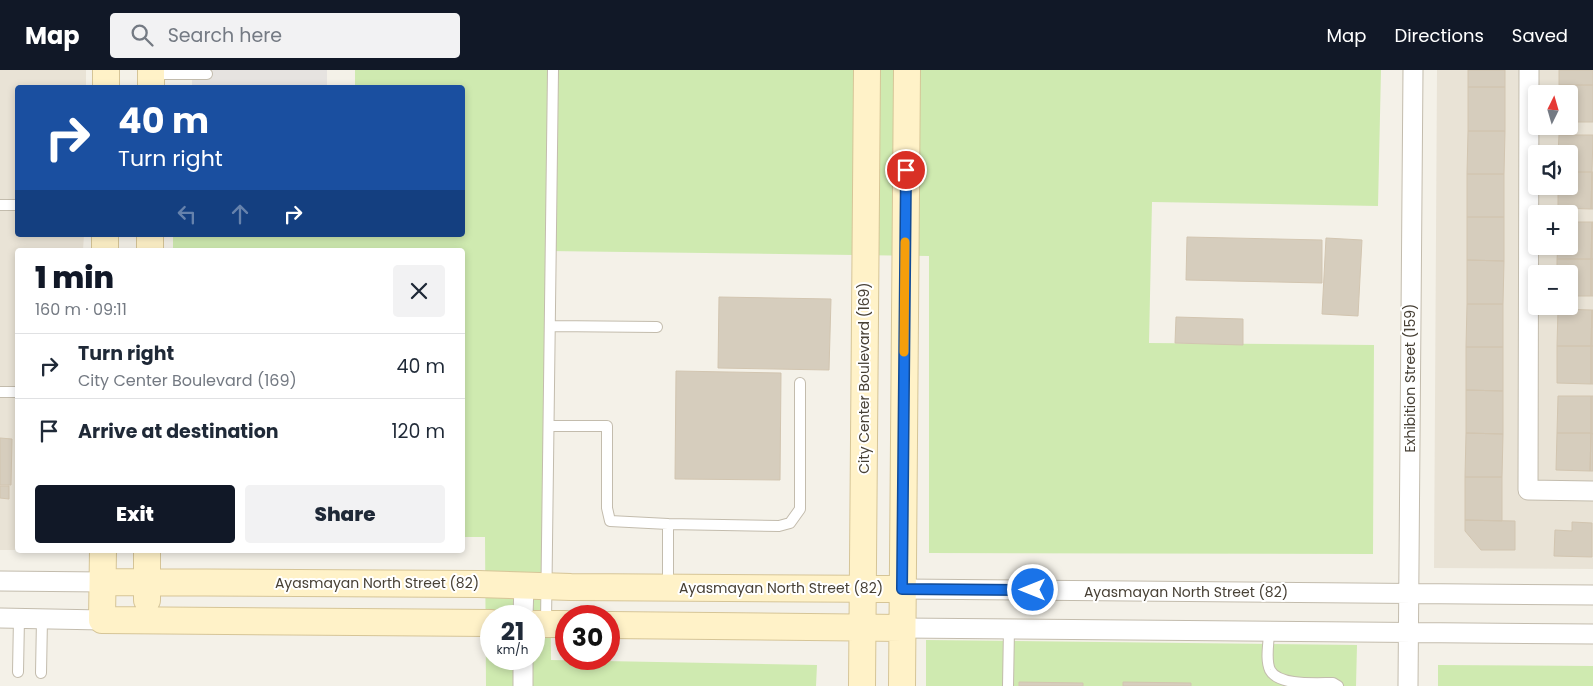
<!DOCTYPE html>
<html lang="en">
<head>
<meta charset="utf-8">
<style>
	:root { --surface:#fff; --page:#f2f2f3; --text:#1f2937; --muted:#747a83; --line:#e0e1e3; --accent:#111827 }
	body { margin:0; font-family:Poppins,sans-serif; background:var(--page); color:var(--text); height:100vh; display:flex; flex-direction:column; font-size:19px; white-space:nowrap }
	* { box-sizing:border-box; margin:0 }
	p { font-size:16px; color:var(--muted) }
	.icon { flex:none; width:28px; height:28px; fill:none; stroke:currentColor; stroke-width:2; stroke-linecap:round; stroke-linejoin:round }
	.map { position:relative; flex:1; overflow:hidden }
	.panel { position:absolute; left:15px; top:178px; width:450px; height:305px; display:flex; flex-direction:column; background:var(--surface); border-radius:5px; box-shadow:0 2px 8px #0003 }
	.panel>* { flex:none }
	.guide { position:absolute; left:15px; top:15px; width:450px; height:152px; border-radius:5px; box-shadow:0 2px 8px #0003; background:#1a4fa0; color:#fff; overflow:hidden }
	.needle { width:32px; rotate:5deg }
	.fabs { position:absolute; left:1528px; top:15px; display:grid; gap:10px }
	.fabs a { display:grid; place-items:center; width:50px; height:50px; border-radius:5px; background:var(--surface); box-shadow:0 2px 8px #0003; font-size:25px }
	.speed { position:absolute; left:480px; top:535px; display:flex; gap:10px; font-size:25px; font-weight:700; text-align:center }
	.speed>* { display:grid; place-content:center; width:65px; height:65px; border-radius:50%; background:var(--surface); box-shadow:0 2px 8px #0003; line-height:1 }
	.speed small { font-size:12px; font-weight:400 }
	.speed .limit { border:8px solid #d22; background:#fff; color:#111 }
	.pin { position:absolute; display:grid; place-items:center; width:42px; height:42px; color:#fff; margin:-21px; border:2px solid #fff; border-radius:50%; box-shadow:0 1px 5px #0007 }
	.me { position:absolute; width:55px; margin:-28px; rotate:270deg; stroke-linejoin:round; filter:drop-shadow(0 0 4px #0008) }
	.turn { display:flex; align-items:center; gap:18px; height:105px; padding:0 20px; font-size:22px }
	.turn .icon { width:65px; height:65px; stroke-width:2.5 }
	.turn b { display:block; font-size:35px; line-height:42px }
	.lanes { display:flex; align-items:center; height:48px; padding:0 20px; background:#0003; justify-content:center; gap:25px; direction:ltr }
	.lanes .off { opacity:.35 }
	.round { display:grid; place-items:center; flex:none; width:52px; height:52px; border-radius:5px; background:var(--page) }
	.head { display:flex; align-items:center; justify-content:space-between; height:85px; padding:0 20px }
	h1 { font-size:30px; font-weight:800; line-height:38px; color:var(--accent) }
	.primary-button { display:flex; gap:10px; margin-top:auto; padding:10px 20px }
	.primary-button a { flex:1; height:58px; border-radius:5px; background:var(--accent); color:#fff; font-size:20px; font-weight:800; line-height:58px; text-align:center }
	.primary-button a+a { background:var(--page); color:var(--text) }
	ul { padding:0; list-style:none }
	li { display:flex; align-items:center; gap:15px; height:65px; padding:0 20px; border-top:1px solid var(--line) }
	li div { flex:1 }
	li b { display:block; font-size:19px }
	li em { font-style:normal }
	header { display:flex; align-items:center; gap:30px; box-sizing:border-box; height:70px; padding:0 25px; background:var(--accent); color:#fff }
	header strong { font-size:24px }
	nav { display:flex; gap:28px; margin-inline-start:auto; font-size:18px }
	.search { width:350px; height:45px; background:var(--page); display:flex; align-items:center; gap:12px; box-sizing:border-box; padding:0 18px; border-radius:5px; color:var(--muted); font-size:19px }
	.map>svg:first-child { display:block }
	.residential { fill:#e9e3d6; fill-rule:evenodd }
	.green { fill:#cfeab0; fill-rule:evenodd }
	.parking { fill:#e6e3e0 }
	.building { fill:#d6cdbd; stroke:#d2c5b0 }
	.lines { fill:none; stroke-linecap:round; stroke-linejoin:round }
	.lane-casing { stroke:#c3bcad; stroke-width:12 }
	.street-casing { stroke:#c3bcad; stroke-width:21 }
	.secondary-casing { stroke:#d6c597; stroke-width:28 }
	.lane { stroke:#fff; stroke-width:10 }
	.street { stroke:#fff; stroke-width:19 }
	.secondary { stroke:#fff2c8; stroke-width:26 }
	.route-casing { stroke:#114b97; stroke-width:12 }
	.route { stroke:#1a73e8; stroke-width:9 }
	.slow { stroke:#f59e0b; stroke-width:9 }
	.labels { text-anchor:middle; stroke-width:4; stroke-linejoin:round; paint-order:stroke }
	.street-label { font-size:14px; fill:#484136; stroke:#fff }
</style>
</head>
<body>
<header>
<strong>Map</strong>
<div class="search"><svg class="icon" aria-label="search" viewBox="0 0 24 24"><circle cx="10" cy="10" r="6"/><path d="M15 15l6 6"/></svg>Search here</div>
<nav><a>Map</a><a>Directions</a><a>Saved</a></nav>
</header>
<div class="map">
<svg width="1593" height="616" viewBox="0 0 1593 616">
	<rect width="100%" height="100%" fill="#f4f1e8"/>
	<!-- residential -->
	<path class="residential" d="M0,0H86V17L18,18V165H84L83,180H18V480H79H0Z
		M1437,0H1593V499L1434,498ZM1536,24H1569V56H1536ZM1536,84H1569V116H1536ZM1536,144H1569V176H1536ZM1536,204H1569V236H1536Z"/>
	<!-- green -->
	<path class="green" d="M355,0H1381L1378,136L1152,132L1149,273L1374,275L1373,484L929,483V186L547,181L551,590L817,595L816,616H486L485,467H463L462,180H173V165H462V18L355,17ZM491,546H534V589H491Z
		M926,570L1357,575L1356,616H926Z
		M1438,595L1593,596V616H1438Z"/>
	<!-- parking -->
	<path class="parking" d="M192,0H327V17L192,18Z"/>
	<!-- building -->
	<path class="building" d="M1468,0H1505V17H1468Z
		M1559,0H1593V15H1559Z
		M1559,15H1593V52H1569V24H1559Z
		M1468,17H1505V61H1468Z
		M1468,61H1505L1504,104H1467Z
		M1559,65H1593L1592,102H1569V84H1558Z
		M1569,102H1592L1591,139L1558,138V116H1569Z
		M1592,102H1593V139H1591Z
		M1467,104H1504V147H1467Z
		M1467,147H1504V191L1467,190Z
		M1569,152H1592L1591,189H1557L1558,176H1569Z
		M1592,152H1593V189H1591Z
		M1187,167L1322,170V213L1186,210Z
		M1326,168L1362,170L1358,246L1322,244Z
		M1557,189H1591V226H1569V204H1557Z
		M1591,189H1593V226H1591Z
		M1467,190L1504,191L1503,234H1467Z
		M719,227L831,229L829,300L718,298Z
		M1467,234H1503V277H1466Z
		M1558,239L1592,240L1591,276H1557Z
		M1592,240H1593V276H1591Z
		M1176,247L1243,249V275L1175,273Z
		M1557,276H1591V314L1557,313Z
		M1591,276H1593V314H1591Z
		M1466,277H1503V321L1466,320Z
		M676,301L781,303L780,410L675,409Z
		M1466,320L1503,321V364L1466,363Z
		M1558,326H1591V363H1557Z
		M1591,326H1593V364L1591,363Z
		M1466,363L1503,364L1502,407H1465Z
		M1557,363H1591L1590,401L1556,400Z
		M1591,363L1593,364V401H1590Z
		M0,368L12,369L11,415H0Z
		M1465,407H1502V451L1465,450Z
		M0,416H9V429L0,428Z
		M1465,450L1515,451V480H1481L1465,461Z
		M1572,452L1592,453V487L1554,486L1555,460L1572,461Z
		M1019,612L1083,613V616H1019Z
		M1123,612L1191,613V616H1123Z"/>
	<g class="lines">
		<defs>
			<path id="lane" d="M152,4H207
				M0,135H18
				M550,256L657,257
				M0,322H18
				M549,356H607V438L610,451L668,454
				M668,516V454L779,456L790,453L800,439V313
				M546,553L553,0
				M1269,561C1269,573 1265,589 1270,600C1278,616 1316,613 1333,613L1338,616
				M18,602L19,548
				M41,603L42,549
				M1008,616L1009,558"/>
			<path id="street" d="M1529,0L1528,420L1593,421
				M0,511L103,512
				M903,519L1593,525
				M523,546L524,515
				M0,548L102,550
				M902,558L1593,564
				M523,616V589
				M1408,616L1413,0"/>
			<path id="secondary" d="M106,18V0
				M151,18V0
				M105,180V165
				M150,180V165
				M103,480L102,550L491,553
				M103,512L478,514L571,517L903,519
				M147,530V480
				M534,554H566
				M609,555L902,558
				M862,616L867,0
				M902,616L907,0"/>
		</defs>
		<!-- lane casing -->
		<use href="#lane" class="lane-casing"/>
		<!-- street casing -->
		<use href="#street" class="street-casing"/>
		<!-- secondary casing -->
		<use href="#secondary" class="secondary-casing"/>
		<!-- lane -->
		<use href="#lane" class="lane"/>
		<!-- street -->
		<use href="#street" class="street"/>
		<!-- secondary -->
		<use href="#secondary" class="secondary"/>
	</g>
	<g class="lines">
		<defs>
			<path id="route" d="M906,100L902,519L1033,520"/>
		</defs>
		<!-- route casing -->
		<use href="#route" class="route-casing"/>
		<!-- route -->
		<use href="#route" class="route"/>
		<!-- slow -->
		<path class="slow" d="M904,282L905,172"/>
	</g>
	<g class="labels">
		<!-- street labels -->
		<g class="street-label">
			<text transform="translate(864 308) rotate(-90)" y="5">City Center Boulevard (169)</text>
			<text transform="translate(1410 308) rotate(-90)" y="5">Exhibition Street (159)</text>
			<text x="377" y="518">Ayasmayan North Street (82)</text>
			<text x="781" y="523">Ayasmayan North Street (82)</text>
			<text x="1186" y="527">Ayasmayan North Street (82)</text>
		</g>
	</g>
</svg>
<div class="fabs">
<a><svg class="needle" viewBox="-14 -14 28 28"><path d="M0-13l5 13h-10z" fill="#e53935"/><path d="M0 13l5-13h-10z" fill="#747a83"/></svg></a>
<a><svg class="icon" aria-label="sound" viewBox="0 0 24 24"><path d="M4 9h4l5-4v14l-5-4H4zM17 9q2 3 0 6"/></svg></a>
<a>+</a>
<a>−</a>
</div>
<div class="speed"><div>21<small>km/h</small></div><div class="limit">30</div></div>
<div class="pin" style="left:906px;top:100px;background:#d93025"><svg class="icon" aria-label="arrive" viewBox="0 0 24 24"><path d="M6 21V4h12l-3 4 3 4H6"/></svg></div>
<svg class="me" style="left:1033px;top:520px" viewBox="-20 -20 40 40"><circle r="17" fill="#1a73e8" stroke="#fff" stroke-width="3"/><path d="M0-11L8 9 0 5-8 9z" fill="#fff"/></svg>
<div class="guide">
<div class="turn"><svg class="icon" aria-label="right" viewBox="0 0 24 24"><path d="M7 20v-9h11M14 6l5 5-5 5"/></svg><div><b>40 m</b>Turn right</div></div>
<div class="lanes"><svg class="icon off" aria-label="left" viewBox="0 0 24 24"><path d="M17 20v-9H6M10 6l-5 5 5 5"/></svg><svg class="icon off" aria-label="ahead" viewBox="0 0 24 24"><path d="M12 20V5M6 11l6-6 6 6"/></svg><svg class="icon" aria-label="right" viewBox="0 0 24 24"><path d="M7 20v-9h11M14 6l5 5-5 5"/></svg></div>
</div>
<section class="panel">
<div class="head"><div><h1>1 min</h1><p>160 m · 09:11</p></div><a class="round"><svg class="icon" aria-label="close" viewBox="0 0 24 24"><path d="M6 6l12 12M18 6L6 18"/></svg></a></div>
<ul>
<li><svg class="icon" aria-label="right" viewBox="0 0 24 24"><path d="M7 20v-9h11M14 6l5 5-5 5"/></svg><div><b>Turn right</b><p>City Center Boulevard (169)</p></div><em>40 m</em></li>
<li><svg class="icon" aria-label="arrive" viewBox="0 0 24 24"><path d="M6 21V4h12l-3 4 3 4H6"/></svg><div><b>Arrive at destination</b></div><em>120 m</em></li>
</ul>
<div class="primary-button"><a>Exit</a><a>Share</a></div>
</section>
</div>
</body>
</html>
